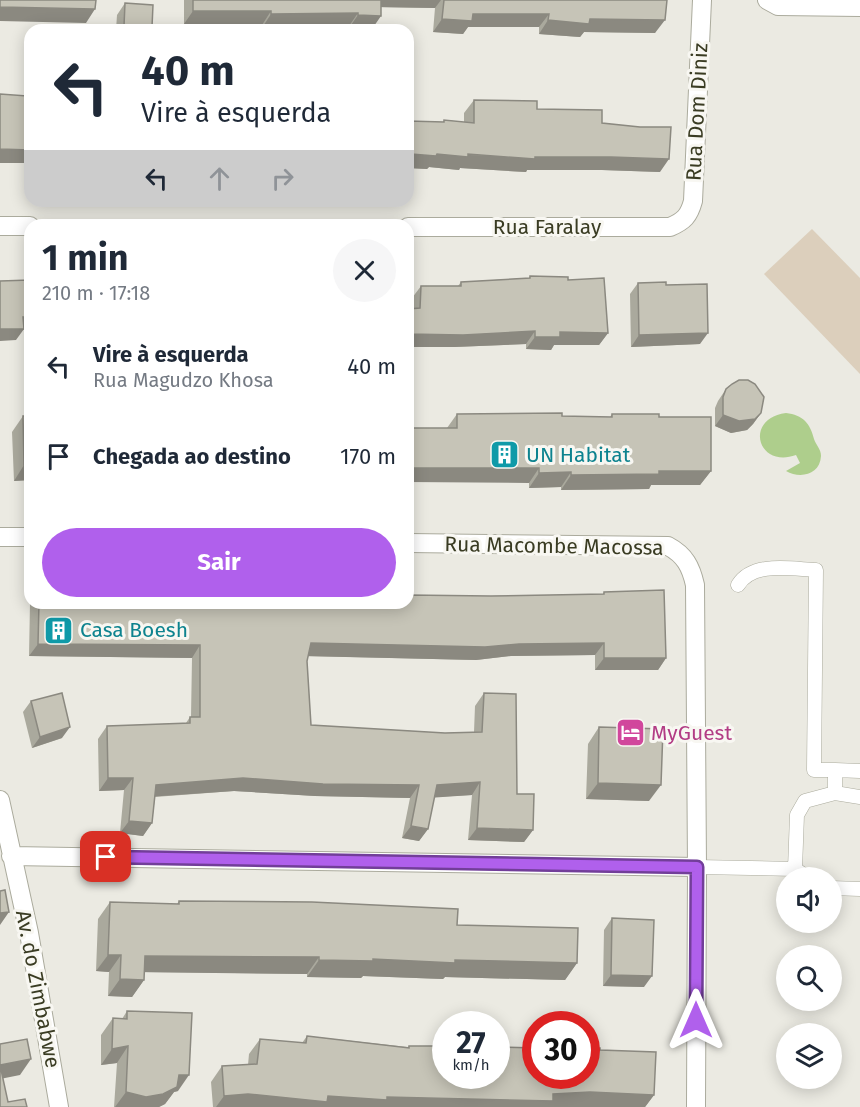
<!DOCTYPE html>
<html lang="pt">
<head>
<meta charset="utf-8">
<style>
	:root { --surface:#fff; --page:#f6f6f7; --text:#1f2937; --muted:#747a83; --accent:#b060ec }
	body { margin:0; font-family:"Fira Sans",sans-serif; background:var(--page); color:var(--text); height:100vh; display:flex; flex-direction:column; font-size:22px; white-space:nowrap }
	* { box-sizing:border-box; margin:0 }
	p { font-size:20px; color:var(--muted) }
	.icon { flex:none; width:33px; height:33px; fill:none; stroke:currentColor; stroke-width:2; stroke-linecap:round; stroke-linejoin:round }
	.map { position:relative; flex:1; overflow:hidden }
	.drawer { position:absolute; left:24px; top:219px; width:390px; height:390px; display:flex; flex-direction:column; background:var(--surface); border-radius:18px; box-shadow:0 3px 15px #0003 }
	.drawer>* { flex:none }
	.banner { position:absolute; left:24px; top:24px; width:390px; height:183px; border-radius:18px; box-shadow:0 3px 15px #0003; background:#fff; color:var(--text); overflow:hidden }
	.tools { position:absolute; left:776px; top:867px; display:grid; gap:12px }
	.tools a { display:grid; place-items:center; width:66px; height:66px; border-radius:50%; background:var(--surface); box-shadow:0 3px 15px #0003; font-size:30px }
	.speed { position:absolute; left:432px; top:1011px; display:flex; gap:12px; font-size:30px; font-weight:700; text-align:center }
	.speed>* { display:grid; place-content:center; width:78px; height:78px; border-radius:50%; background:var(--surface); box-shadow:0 3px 15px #0003; line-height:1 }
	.speed small { font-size:15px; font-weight:400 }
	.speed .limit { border:9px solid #d22; background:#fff; color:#111 }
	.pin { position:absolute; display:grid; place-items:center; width:51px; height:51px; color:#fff; margin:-26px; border-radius:12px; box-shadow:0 3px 9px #0006 }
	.me { position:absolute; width:66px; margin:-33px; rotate:0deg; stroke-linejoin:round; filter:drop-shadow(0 0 4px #0008) }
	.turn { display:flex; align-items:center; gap:21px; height:126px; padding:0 18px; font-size:27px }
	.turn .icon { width:78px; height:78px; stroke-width:2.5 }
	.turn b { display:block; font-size:42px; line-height:51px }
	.lanes { display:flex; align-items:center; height:57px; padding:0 18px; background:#0003; justify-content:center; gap:30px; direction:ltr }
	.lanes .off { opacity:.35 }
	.round { display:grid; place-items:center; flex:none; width:63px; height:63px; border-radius:32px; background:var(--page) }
	.overview { display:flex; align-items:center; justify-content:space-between; height:102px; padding:0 18px }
	h1 { font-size:36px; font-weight:700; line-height:45px }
	.cta { display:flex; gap:12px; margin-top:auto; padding:12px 18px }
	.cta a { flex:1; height:69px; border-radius:36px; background:var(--accent); color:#fff; font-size:24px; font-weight:700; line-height:69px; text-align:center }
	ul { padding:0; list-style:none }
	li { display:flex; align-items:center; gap:18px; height:90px; padding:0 18px }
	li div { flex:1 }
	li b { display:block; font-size:22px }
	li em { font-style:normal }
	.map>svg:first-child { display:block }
	.green { fill:#dccfbc }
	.water { fill:#aece8c }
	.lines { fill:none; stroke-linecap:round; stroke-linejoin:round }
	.service-casing { stroke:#abab9d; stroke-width:15 }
	.minor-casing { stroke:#abab9d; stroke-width:20 }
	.service { stroke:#fff; stroke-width:14 }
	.minor { stroke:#fff; stroke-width:18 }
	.wall { fill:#aaa99d }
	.shaded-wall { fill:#8b8980 }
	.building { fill:#c6c4b7; stroke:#8b8980; stroke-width:1.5 }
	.route-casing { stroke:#723e99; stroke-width:15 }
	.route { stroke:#b060ec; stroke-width:10 }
	.labels { text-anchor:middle; stroke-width:6; stroke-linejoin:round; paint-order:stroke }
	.street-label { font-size:21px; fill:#3a3c23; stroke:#f8f7f2 }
	.culture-label { font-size:21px; fill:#0d838f; stroke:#f8f7f2; text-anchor:start }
	.hotel-label { font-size:21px; fill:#b23c85; stroke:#f8f7f2; text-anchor:start }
</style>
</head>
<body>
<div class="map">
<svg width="860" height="1107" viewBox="0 0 860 1107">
	<rect width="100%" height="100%" fill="#ebeae2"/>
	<!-- green -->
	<path class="green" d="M812,229L860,278V374L764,274Z"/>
	<!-- water -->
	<path class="water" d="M786,413C803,415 810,423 814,439C816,445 821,449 821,456C820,475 800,479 786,471L800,463L796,455C758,469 743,419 786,413Z"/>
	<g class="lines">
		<defs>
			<path id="service" d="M738,585C753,561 791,569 816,570L814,770H835V793
				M835,770L860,771
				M697,867L795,869L808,878
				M795,869L797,815L805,801L835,793L860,797
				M831,888L860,889"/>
			<path id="minor" d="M767,0L778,6L860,7
				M0,226H30
				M408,227H670C684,221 689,216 693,201L702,0
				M0,537H30
				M408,543L668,546C685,555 691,567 695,585L697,867L696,1107
				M0,800L29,933L59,1107
				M11,856L697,867"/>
		</defs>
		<!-- service casing -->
		<use href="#service" class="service-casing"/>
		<!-- minor casing -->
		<use href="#minor" class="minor-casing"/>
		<!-- service -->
		<use href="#service" class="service"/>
		<!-- minor -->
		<use href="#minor" class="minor"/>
	</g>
	<!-- wall -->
	<path class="wall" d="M184,0H667L655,33L584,32L580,37L539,34V27H468L463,34L433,32L435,8L381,7L372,29L349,28V26L262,28V25L184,24Z
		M125,3L152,27L150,30H116L117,15Z
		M474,100L537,109L602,123L660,172L602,170H527L526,172L460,168L459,170L429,167L427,169L408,168V121L443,122L444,120L464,122V113Z
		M530,276L568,280L608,333L599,345H554L551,350L526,349V344L454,347H408V309L412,308V298L421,286H458L461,282L529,278Z
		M638,283L666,285L700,344L631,347L630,294Z
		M726,389L761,413L753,424L747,430L731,433L715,426V408L718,401Z
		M457,414L610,417L612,414L659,417L711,471L700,485H651L649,489L561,490V487L529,488V483L447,428Z
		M23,416H30V480L14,481L12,432Z
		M604,592L666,658L658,670H595V655L511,656L476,660L308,656L307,661L311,725L445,733L474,732L475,706L484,693L517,794L533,830L524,842L468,840L472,795L434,797L428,829L419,841L402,838L410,798L315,796L234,791L155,797L152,823L143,836L120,833L124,790L99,791L98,739L107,726L186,723L190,717H191L192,658L29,656L30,603H408L491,596L603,594Z
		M31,701L62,738L32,748L23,712Z
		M599,727L649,801L586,799L588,744Z
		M179,901L457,925L577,963L565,980L445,977L443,979L363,976L361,978L307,977V974L144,972V980L132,997L108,996L109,972L96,971L98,919L110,902L177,904Z
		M612,918L644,987L603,986L604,930Z
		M127,1011L178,1091L174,1092L165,1104L159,1107H114L117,1063L101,1065V1035L113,1018L122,1019Z
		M307,1036L408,1047L409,1046L536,1076L600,1050L654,1095L645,1107H213L211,1082L222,1066L248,1065L249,1054L260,1039L302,1043Z"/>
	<!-- shaded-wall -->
	<path class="shaded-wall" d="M377,0H441L435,8L372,7Z
		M0,7L95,9L86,23L0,21Z
		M193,11H271L262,25L184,24Z
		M358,13L349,26L262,28L271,14Z
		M473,14H549L539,27H468L463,34L433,32L442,19Z
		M358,15L381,16L372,29L349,28Z
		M590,19L665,20L655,33L584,32L580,37L539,34L548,20Z
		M124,26L152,27L150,30H121Z
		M0,149L30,150V163H0Z
		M411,154H437L535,157H611L669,159L660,172L602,170H527L526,172L460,168L459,170L429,167L427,169L408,168V158Z
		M23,317H30V327L29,328H15Z
		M0,329H24L16,340L0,341Z
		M535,331L526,344L454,347H408V334Z
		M560,332L608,333L599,345H554L551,350L526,349L535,337Z
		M708,333L700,344L631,347L639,335Z
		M761,413L753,424L747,430L731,433L715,426L723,415Z
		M24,465H30V480L14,481Z
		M408,468H539L529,483L408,482Z
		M659,471H711L700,485H651L649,489L561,490L571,475Z
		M571,472L561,487L529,488L539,473Z
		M311,643L519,644L604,643L595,655L511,656L476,660L302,656Z
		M38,644L200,645L192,658L29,656Z
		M604,658H666L658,670H595Z
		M70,727L62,738L32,748L40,737Z
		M108,778H133L124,790L99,791Z
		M243,778L419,785L410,798L315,796L234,791L147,797L156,785Z
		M480,782L472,795L428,798L437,785Z
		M598,783L661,785L649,801L586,799Z
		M129,821L152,823L143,836L120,833Z
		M411,826L428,829L419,841L402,838Z
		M477,828L533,830L524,842L468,840Z
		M9,912L0,925V913Z
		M108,955H121L109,972L96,971Z
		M145,956L319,957L307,974L133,972Z
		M373,959L455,960L577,963L565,980L445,977L443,979L363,976L361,978L307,977L319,960Z
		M611,975L652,976L644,987L603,986Z
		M120,979L144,980L132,997L108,996Z
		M128,1046L117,1063L101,1065L112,1049Z
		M31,1059L20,1075L0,1079V1065Z
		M179,1075H189L178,1091L174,1092L165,1104L159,1107H115L126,1092Z
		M590,1092L654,1095L645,1107H216L224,1096L248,1094L387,1097L553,1094Z"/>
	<!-- building -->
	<path class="building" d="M0,0H96L95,9L0,7Z
		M193,0H381V16L358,15V13L271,14V11H193Z
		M444,0H667L665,20L590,19L589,24L548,20L549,14H473L472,21L442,19Z
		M125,3L153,5L152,27L124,26Z
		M0,94L27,96V94H30V150L0,149Z
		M474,100L537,101V109L602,110V123L640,127H671L669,159L611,157H535V159L468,154V157L437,154L436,156L411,154V150H408V121L444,122V120L474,123Z
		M530,276L568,277V280L604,278L608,333L560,332V337H535V331L463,335L408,334V309L420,308L421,286H461V282L530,278Z
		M30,280V317H23L24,329H0V281Z
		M666,282V285L707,284L708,333L639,335L638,283Z
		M739,380H748L755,384L764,397L761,413L755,419L739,421L723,415V397L726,389L732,384Z
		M562,413V416L612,417V414H659V417H711V471H659V474L571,475V472L539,473V468H408V428H457V414Z
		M23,416H30V465H24Z
		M664,590L666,658H604V643L519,644L485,647L311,643L307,661L311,725L445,733L482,732L484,693L516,694L517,794H534L533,830L477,828L480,782L437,785L428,829L411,826L419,785L323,784L243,778L156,785L152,823L129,821L133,778H108L107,726L190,723V717H200V645L38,644L39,603H408V595L491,596L604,594V592Z
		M62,693L70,727L40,737L31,701Z
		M599,727L663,729L661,785L598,783Z
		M5,890L9,912L0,913V891Z
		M179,901L312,902L458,909L457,925L578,928L577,963L455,960V963L373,959V961L319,960V957L145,956L144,980L120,979L121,955H108L110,902L179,904Z
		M612,918L654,920L652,976L611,975Z
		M127,1011L192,1013L189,1075H179L177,1087L163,1094L146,1097L126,1092L128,1046L112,1049L113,1018L127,1019Z
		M307,1036L409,1048V1046H446V1076H496V1047L536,1048V1076H586V1049L600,1048V1050L656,1052L654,1095L590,1092L553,1094V1101L387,1097V1100L328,1096L327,1102L248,1094L224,1096L222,1066L257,1064L260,1039L306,1043Z
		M27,1039L31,1059L0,1065L8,1102L25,1099L27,1107H0V1044Z"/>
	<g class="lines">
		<defs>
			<path id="route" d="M106,857L697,867L696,1020"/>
		</defs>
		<!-- route casing -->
		<use href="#route" class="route-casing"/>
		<!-- route -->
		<use href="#route" class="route"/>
	</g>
	<!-- icons -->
	<defs>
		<symbol id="building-square" viewBox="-11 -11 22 22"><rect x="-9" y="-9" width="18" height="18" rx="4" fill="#0f9aa8" stroke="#f8f7f2"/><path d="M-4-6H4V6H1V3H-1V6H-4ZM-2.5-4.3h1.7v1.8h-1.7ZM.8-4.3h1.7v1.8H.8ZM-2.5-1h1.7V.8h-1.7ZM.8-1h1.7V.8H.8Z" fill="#fff"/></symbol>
		<symbol id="hotel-square" viewBox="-11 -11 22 22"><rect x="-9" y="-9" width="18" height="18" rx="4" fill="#d1479c" stroke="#f8f7f2"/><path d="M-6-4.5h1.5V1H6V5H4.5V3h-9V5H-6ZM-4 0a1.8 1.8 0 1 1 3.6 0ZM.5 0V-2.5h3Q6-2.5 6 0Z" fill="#fff"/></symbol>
	</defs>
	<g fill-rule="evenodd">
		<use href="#building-square" x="488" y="438" width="33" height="33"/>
		<use href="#building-square" x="42" y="614" width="33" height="33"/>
		<use href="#hotel-square" x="614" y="716" width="33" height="33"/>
	</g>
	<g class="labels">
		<!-- street labels -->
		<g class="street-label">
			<text transform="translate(697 112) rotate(-87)" y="7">Rua Dom Diniz</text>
			<text x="547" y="234">Rua Faralay</text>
			<text transform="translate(554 546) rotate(1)" y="7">Rua Macombe Macossa</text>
			<text transform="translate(38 989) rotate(79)" y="7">Av. do Zimbabwe</text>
		</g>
		<!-- culture labels -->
		<g class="culture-label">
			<text x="526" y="462">UN Habitat</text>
			<text x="80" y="637">Casa Boesh</text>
		</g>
		<!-- hotel labels -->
		<g class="hotel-label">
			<text x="651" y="740">MyGuest</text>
		</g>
	</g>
</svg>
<div class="tools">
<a><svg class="icon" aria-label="sound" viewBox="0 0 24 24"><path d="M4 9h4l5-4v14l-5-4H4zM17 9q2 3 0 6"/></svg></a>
<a><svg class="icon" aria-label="search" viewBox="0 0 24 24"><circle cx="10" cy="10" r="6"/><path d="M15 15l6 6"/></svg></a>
<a><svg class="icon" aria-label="layers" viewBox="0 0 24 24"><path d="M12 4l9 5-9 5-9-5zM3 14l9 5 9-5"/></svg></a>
</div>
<div class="speed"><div>27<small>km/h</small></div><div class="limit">30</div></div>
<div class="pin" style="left:106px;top:857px;background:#d93025"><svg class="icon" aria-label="arrive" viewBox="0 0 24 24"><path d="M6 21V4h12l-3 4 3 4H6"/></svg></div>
<svg class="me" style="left:696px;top:1020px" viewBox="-20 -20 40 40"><path d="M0-17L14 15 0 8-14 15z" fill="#b060ec" stroke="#fff" stroke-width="4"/></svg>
<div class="banner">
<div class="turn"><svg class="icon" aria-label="left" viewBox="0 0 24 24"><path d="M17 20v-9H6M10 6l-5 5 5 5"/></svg><div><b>40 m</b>Vire à esquerda</div></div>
<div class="lanes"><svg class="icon" aria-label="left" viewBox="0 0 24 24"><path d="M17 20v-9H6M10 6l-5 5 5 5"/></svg><svg class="icon off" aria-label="ahead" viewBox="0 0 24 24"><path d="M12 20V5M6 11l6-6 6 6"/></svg><svg class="icon off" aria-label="right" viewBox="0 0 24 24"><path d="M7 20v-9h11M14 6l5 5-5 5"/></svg></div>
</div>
<section class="drawer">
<div class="overview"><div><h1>1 min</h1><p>210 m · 17:18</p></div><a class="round"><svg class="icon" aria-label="close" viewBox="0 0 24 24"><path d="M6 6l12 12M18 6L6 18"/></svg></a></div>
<ul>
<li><svg class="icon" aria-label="left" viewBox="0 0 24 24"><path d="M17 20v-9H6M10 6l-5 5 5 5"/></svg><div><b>Vire à esquerda</b><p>Rua Magudzo Khosa</p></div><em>40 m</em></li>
<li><svg class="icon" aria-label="arrive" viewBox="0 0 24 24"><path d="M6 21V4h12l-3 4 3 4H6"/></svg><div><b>Chegada ao destino</b></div><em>170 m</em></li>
</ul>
<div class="cta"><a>Sair</a></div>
</section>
</div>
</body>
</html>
